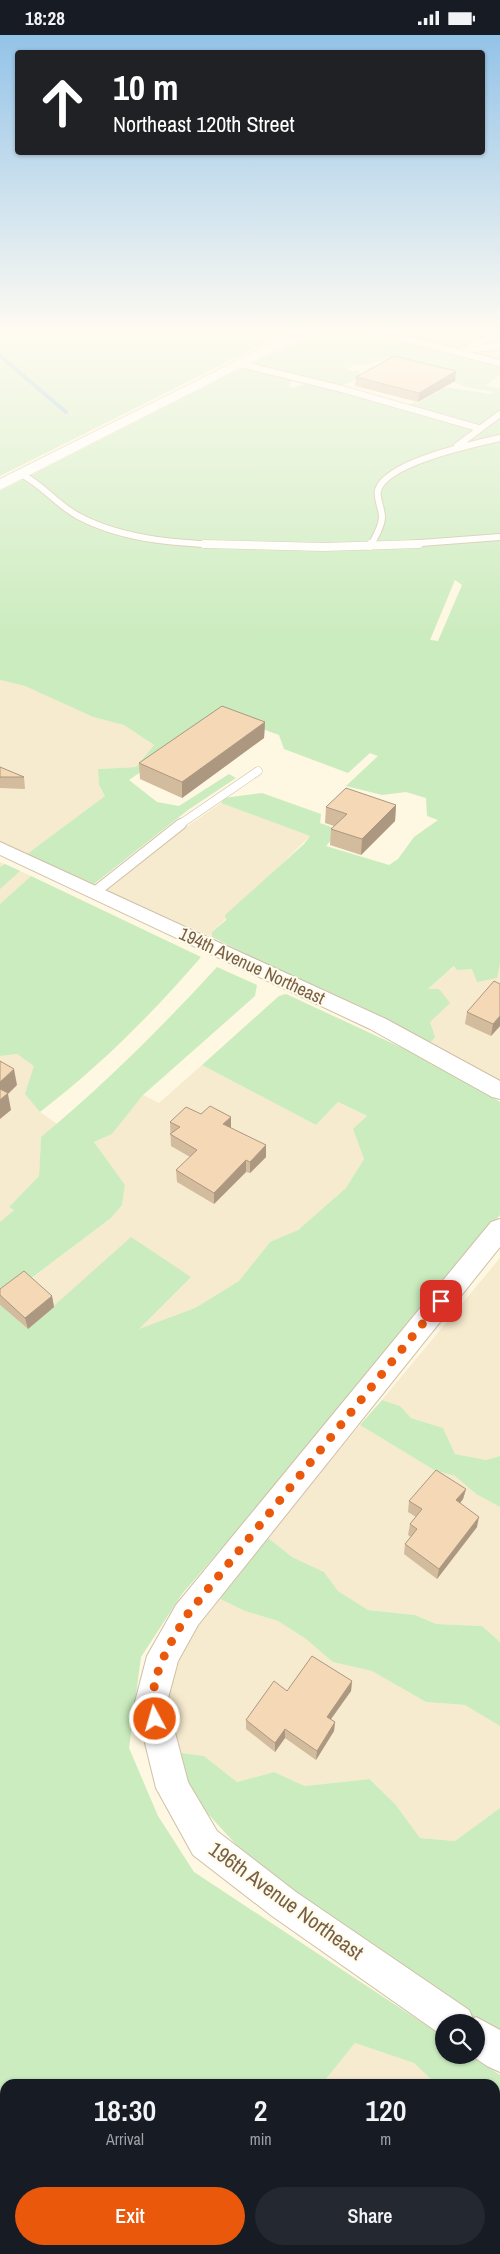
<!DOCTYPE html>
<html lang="en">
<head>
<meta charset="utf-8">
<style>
	:root { --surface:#171b24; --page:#242831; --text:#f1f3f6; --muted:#9ea1a6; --accent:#ea580c }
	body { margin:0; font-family:"Archivo Narrow",sans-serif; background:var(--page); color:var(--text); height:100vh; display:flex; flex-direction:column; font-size:19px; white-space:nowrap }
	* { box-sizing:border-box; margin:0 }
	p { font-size:16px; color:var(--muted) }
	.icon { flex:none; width:28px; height:28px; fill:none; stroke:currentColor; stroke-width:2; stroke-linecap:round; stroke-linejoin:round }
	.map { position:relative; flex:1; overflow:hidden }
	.side { position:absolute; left:0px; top:2044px; width:500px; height:176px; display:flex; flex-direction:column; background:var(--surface); border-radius:15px 15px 0 0; box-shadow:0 1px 4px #0004 }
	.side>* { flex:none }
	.guide { position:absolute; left:15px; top:15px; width:470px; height:105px; border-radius:5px; box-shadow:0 1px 4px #0004; background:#202124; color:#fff; overflow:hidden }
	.tools { position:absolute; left:435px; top:1979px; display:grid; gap:10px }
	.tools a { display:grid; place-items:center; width:50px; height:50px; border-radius:50%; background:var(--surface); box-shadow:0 1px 4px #0004; font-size:25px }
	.pin { position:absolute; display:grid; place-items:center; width:42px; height:42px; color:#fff; margin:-21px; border-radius:10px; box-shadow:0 2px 8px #0006 }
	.me { position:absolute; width:55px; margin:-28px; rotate:354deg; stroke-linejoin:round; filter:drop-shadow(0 0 4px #0008) }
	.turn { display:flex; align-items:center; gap:18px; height:105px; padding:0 15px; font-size:22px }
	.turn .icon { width:65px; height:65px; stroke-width:2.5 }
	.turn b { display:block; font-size:35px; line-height:42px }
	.eta { display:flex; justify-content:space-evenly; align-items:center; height:85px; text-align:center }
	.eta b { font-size:30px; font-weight:600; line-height:35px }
	.cta { display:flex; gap:10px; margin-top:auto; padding:10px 15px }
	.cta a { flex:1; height:58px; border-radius:30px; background:var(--accent); color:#fff; font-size:20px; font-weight:600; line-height:58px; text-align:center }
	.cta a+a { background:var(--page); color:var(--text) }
	.status { display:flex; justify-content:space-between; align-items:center; height:35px; padding:0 25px; background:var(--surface); direction:ltr }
	.status svg { height:14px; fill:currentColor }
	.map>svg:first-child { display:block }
	.residential { fill:#f6eacf }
	.green { fill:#cbecbf; fill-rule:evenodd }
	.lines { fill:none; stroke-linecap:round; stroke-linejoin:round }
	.stream { stroke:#9ac8db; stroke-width:4 }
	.service-far2-casing { stroke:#d0bfa7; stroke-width:8 }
	.service-far1-casing { stroke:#d0bfa7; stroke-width:9 }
	.service-casing { stroke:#d0bfa7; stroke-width:12 }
	.minor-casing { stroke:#d0bfa7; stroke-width:2 }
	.tertiary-casing { stroke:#d0bfa7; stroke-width:1 }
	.service-far2 { stroke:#fff; stroke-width:6 }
	.service-far1 { stroke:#fff; stroke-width:8 }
	.service { stroke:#fff; stroke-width:10 }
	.minor { fill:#fff; fill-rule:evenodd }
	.tertiary { fill:#fff; fill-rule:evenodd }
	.wall { fill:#d3bb9d }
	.shaded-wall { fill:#ac9880 }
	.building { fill:#f5d9b7; stroke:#ac9880 }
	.route { stroke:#ea580c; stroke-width:9; stroke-dasharray:0 16.2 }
	.labels { text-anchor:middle; stroke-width:4; stroke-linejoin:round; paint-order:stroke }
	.street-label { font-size:18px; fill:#775f46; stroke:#fffae9 }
	.near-street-label { font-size:21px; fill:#775f46; stroke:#fffae9 }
</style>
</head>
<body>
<div class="status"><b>18:28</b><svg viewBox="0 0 49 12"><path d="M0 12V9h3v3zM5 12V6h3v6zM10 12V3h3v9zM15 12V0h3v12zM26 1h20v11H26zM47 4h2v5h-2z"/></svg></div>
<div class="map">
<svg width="500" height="2219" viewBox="0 0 500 2219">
	<rect width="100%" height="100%" fill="#fef7e1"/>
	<!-- residential -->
	<path class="residential" d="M500,294V326L457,315L466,311Z
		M0,645L25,651L93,682L124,690L154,710L136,732L98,734L99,750L105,761L27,819L0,806Z
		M221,768L310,801L212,897V902L105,855L152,816Z
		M0,827L31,841L0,869Z
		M500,892V1045L390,987Z
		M17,1019L35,1031L40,1077L57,1089L41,1103L39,1141L9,1172L14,1175L0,1187V1021Z
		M202,1030L316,1090L338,1067L368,1082L353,1094L364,1124L346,1153L298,1195L270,1207L239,1246L195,1273L137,1295L132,1202L54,1272L26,1248L111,1183L122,1170L125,1150L94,1107L112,1099L143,1060L159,1068Z
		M500,1223V1421L486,1425L455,1419L443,1393L411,1383L400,1371L382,1365Z
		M360,1390L434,1435L455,1441L476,1459L500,1472V1607L482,1591L436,1589L415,1580L368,1575L338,1556L324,1537L292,1522L267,1502Z
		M218,1563L245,1576L278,1586L306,1604L334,1627L372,1636L426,1667L465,1670L500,1691V1773L455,1806L420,1803L396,1770L371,1744L305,1751L274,1737L237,1747L204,1721L175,1717L167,1689L170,1648L188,1605Z
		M355,2008L414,2028L436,2049H322Z
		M234,2215H434L433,2219H233Z"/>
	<!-- green -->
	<path class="green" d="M0,293H295L0,441Z
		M326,293H357L500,330V340L486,350L500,354V928L497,943L477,947L472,934L457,935L454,931L428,954H439L450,968L430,987L435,1002L429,1009L362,972L279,936L212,902V897L226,885L225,880L304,809L310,801L221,768L224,763L262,758L321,779L320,788L340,795L326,811L389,830L398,824L414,802L438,785L427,781L426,763L406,757L382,760L346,751L378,721L370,718L348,738L284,714L279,700L223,680L129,745L157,767L179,771L229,739L236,743L188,775L94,849L27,819L105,761L99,750L98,734L136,732L154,710L124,690L93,682L25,651L0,645V456L242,333L293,344L288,351L293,353L308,348L408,371L414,367L418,368L439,356L433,354L438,351L491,359L494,357L462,351L439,338L388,328L381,325L364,331L356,329L346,334L353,336L359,335L361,341L347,349L337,351L251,329ZM455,545L462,550L438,606L430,605Z
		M369,293H500V294L464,312L446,313Z
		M5,829L20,836L0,854V832Z
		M31,841L201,922C150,981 102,1029 40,1077L25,1059L34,1031L17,1019L0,1021V869Z
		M217,932L257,950L255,961L143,1060L112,1099L94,1107L125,1150L122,1170L111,1183L0,1267V1187L14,1175L9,1172L39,1141L41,1102C105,1049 160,994 217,932Z
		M286,959L424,1023L500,1067V1180L356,1358L182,1559L141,1622L129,1713L158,1781L194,1837L444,2002V2020H471L500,2040V2219H433L434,2215H495V2049H436L414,2028L355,2008L322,2049H5V2215H234L233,2219H0V1270L28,1294L131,1202L191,1242L139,1294L195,1273L239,1246L270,1207L298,1195L346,1153L364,1124L353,1094L367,1081L338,1067L316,1090L202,1030L279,961Z
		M382,1365L400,1371L411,1383L443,1393L455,1419L486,1425L500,1421V1472L476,1459L455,1441L434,1435L360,1390Z
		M267,1502L292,1522L324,1537L338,1556L368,1575L415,1580L436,1589L482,1591L500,1607V1691L465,1670L426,1667L372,1636L333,1627L306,1604L278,1586L245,1576L218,1563Z
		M175,1717L204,1721L237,1747L274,1737L305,1751L370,1744L396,1770L420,1803L455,1806L500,1773V2002L329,1882L241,1815L198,1768Z"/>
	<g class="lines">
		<!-- stream -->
		<path class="stream" d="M0,321L66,377"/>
		<defs>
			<path id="service-far2" d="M363,293L500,328
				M472,311L500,297
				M463,315L500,311
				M240,329L342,354L478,393
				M457,411L500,379
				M21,439C43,450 58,471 80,482C126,506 184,509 234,510
				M371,510C375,502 382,492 382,482C382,473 376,464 378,455C387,427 474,409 500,403
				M394,510L500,502"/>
			<path id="service-far1" d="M204,509L324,512L419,509
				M370,511L371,509
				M179,790L258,736"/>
			<path id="service" d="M95,857L181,789"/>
			<path id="minor" d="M0,807L386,984L500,1046V1064L492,1062L370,994L0,820Z
				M500,1184V1212L198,1590L178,1626L167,1667L188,1747L217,1796L296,1857L469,1975L473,1984L476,1982L500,1995V2037L487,2031L471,2020H476V1988H444L443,2001L272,1881L193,1820L156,1753L135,1667L147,1621L176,1570L491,1187Z"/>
			<path id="tertiary" d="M302,293H319L0,455V444Z"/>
		</defs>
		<!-- service-far2 casing -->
		<use href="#service-far2" class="service-far2-casing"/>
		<!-- service-far1 casing -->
		<use href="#service-far1" class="service-far1-casing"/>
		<!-- service casing -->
		<use href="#service" class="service-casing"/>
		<!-- minor casing -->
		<use href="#minor" class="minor-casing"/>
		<!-- tertiary casing -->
		<use href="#tertiary" class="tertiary-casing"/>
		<!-- service-far2 -->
		<use href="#service-far2" class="service-far2"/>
		<!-- service-far1 -->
		<use href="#service-far1" class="service-far1"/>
		<!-- service -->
		<use href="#service" class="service"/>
		<!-- minor -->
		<use href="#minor" class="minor"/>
		<!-- tertiary -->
		<use href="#tertiary" class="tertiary"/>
	</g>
	<!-- wall -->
	<path class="wall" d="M356,342L455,346L418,367L355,351Z
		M265,687L264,703L182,763L140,744L139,728Z
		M0,732L24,742L25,754L0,753Z
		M396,770L395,786L361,820L330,810L331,794L334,791L325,788L326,772Z
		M500,949V991L491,1001L465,989L467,977Z
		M170,1087L231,1093L266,1122L250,1138L246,1137L214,1169L177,1147L176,1135L190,1122L171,1111Z
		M0,1254L52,1261L54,1272L28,1294L0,1270Z
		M466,1454L463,1464L460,1468L477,1492L437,1544L404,1519L405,1509L411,1502L408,1500L410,1489L416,1482L408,1477L409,1466Z
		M352,1646L351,1656L331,1684L335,1687L334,1696L316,1725L285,1703L275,1717L246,1694V1685L287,1656Z"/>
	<!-- shaded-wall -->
	<path class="shaded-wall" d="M456,336L455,346L418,367L419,358Z
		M265,687L264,703L182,763V747Z
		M396,770L395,786L361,820L362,804Z
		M500,981V991L491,1001L493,989Z
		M14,1034L17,1050L8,1059L11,1075L0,1084V1047Z
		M231,1082V1094L223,1089Z
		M266,1110V1122L250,1138V1127Z
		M246,1125V1137L214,1169V1158Z
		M52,1261L54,1272L28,1294L25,1283Z
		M466,1454L463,1464L454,1476L456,1465Z
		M479,1482L477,1492L437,1544L439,1534Z
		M352,1646L351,1656L326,1691L327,1682Z
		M335,1687L334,1696L316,1725L317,1716Z
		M285,1694V1703L275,1717V1708Z"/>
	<!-- building -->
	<path class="building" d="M394,321L456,336L419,358L356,342Z
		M222,671L265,687L182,747L139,728Z
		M0,732L24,742H0Z
		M346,753L396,770L362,804L331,794L347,779L326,772Z
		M494,946L500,949V981L493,989L467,977Z
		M0,1026L14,1034L0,1047Z
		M0,1054L8,1058L0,1065Z
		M210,1071L231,1082L223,1089L266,1110L250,1127L246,1125L214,1158L176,1135L197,1115L170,1099L180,1092L170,1087L186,1072L201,1079Z
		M24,1236L52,1261L25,1283L0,1260V1254Z
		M436,1435L466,1454L456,1465L479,1482L439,1534L405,1509L417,1494L410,1489L422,1474L409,1466Z
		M312,1621L352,1646L327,1682L335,1687L317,1716L285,1694L275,1708L246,1685L274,1646L287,1656Z"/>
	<!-- sky -->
	<linearGradient id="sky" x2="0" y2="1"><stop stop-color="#93c3e8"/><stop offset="0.49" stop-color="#fffbf2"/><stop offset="1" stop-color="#fffbf2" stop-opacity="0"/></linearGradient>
	<rect width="500" height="604" fill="url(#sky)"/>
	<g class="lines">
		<!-- route -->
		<path class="route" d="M155,1684C146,1646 168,1612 187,1580L441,1266"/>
	</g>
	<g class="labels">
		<!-- street labels -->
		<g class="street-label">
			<text transform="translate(252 931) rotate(25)" y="6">194th Avenue Northeast</text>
		</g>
		<!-- near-street labels -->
		<g class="near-street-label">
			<text transform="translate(286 1866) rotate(36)" y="7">196th Avenue Northeast</text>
		</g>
	</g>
</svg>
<div class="tools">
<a><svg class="icon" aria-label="search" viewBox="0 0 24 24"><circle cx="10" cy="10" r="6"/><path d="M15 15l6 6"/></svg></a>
</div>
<div class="pin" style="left:441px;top:1266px;background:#d93025"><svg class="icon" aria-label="arrive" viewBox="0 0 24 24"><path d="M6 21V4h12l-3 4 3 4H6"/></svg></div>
<svg class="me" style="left:155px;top:1684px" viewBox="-20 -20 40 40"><circle r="17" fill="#ea580c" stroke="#fff" stroke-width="3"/><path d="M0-11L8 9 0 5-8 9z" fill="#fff"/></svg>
<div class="guide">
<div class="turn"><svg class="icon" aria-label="ahead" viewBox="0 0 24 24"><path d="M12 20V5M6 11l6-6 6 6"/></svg><div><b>10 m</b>Northeast 120th Street</div></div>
</div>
<section class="side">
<div class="eta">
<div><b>18:30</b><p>Arrival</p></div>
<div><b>2</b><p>min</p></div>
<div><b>120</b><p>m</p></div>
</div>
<div class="cta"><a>Exit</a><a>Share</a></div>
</section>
</div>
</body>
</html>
